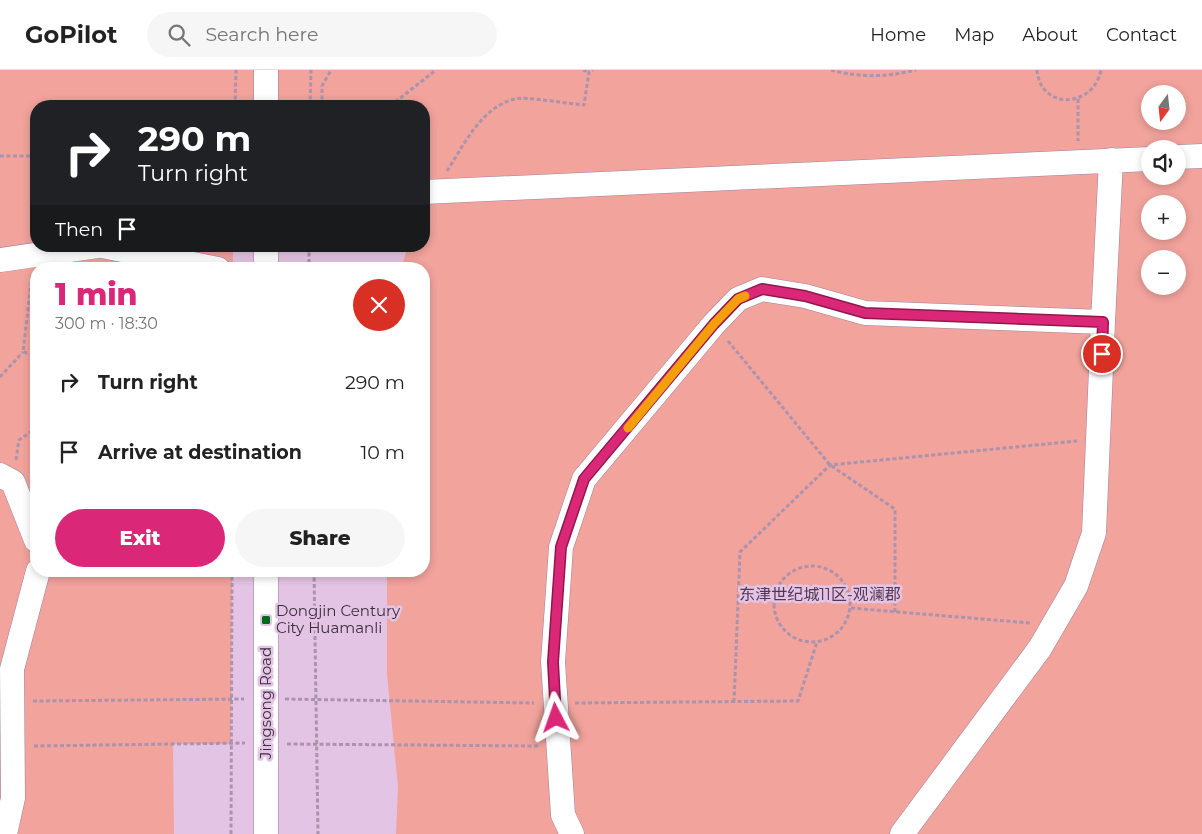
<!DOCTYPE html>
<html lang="en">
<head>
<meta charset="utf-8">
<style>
	:root { --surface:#fff; --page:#f6f6f6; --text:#222; --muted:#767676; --line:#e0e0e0; --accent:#db2777 }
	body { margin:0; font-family:Montserrat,"Noto Sans SC",sans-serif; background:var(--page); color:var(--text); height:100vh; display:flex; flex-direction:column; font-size:19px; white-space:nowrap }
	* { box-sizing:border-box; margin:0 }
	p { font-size:16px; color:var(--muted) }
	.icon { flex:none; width:28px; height:28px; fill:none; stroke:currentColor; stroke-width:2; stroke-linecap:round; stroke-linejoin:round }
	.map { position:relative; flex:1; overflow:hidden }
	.side { position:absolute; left:30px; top:192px; width:400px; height:315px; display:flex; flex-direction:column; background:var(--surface); border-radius:20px; box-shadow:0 2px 8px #0003 }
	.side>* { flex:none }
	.top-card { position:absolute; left:30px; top:30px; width:400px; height:152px; border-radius:20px; box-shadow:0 2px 8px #0003; background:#202124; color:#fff; overflow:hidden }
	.needle { width:32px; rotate:195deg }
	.controls { position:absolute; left:1141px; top:15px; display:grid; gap:10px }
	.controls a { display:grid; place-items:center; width:45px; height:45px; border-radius:50%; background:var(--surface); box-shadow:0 2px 8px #0003; font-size:25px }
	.pin { position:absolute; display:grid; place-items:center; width:42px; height:42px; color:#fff; margin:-21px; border:2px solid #fff; border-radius:50%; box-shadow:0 1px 5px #0007 }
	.me { position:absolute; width:55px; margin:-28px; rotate:356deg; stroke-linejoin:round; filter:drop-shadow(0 0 4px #0008) }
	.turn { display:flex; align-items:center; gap:18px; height:105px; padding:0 25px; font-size:22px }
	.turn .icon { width:65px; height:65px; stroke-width:2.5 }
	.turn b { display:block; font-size:35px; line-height:42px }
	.then { display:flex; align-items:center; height:48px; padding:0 25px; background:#0003; gap:10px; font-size:19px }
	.round { display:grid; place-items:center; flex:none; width:52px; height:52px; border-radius:26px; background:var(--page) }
	.head { display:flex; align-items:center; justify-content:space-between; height:85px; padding:0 25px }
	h1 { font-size:30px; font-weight:800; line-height:38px; color:var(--accent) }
	.cta { display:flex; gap:10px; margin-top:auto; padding:10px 25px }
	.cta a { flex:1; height:58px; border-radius:30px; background:var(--accent); color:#fff; font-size:20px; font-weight:800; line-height:58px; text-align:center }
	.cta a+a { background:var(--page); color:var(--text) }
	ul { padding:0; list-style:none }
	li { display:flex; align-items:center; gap:15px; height:70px; padding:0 25px }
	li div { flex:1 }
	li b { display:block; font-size:19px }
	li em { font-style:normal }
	header { display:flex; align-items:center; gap:30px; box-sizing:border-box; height:70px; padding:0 25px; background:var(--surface); border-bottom:1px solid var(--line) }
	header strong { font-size:24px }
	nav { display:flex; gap:28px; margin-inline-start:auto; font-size:18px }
	.search { width:350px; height:45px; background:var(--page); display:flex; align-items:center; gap:12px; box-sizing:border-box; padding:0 18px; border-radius:28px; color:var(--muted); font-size:19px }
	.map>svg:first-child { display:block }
	.green { fill:#f1a39c; fill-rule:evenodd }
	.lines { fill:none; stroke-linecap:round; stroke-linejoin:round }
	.minor-casing { stroke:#9e809f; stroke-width:25 }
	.path { stroke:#ac93ac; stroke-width:3; stroke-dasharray:4 2.5; stroke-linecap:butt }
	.minor { stroke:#fff; stroke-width:24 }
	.route-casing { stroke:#8e194d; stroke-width:12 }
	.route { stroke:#db2777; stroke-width:9 }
	.slow { stroke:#f59e0b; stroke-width:9 }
	.poi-dot { fill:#006c1b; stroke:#e4c4e4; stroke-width:2 }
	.labels { text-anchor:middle; stroke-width:5; stroke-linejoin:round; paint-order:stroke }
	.poi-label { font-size:15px; fill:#3b2e3b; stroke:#e4c4e4; text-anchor:start }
	.street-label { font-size:15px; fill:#3b2e3b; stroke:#e4c4e4 }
	.neighbourhood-label { font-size:16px; fill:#523853; stroke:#e4c4e4 }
</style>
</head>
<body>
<header>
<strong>GoPilot</strong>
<div class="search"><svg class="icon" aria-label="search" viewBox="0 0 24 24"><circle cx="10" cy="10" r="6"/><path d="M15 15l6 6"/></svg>Search here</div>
<nav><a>Home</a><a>Map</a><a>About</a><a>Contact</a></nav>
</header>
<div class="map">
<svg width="1202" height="764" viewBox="0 0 1202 764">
	<rect width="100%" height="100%" fill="#e4c4e4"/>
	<!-- green -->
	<path class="green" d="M0,0H1202V764H396L398,717L387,604V501H424V199H401L408,176H424V36H36V176H233V199H36V501H232L231,674H173L174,764H0ZM1150,24H1178V51H1150ZM1150,79H1178V106H1150ZM1150,134H1178V161H1150ZM1150,189H1178V216H1150Z"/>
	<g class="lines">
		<defs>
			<path id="minor" d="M266,36V0
				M1178,87L1202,86
				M424,122L1150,89
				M102,176L218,199
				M0,190L97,176
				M266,199V176
				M0,405L13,412L36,470
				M5,764L13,728L12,599L38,501
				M266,764V501
				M572,764L563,745L553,592L561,477L584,409L714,254L738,229L762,219L805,226L865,243L1103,252L1111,90
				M902,764L1040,578L1076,516L1094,463L1103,252"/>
		</defs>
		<!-- minor casing -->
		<use href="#minor" class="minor-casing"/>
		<!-- path -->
		<path class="path" d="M583,0L589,2
			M831,0C860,8 887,7 916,0
			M1037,0C1040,40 1093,39 1101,0
			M1078,29V71
			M235,36L236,0
			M310,36L311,0
			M322,36V16L331,0
			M390,36L436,0
			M0,86H36
			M447,101C464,75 481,37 515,29C525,26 570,34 584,35L589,2L593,0
			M309,176V199
			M32,205L23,282L36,285
			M728,271L830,395L895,439V542
			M0,307L23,282
			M16,390L19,370L36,358
			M774 534a38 38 0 1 1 76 0a38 38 0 1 1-76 0Z
			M314,501L318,764
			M851,538L1030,553
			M285,629L534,633
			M33,631L244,629
			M734,632L740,482L830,395L1077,371
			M575,633L798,631L817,572
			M287,674L538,676
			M34,676L245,673
			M231,764L232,501"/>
		<!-- minor -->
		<use href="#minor" class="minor"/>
	</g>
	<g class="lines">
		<defs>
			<path id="route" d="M556,648L553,592L561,477L584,409L714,254L738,229L762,219L805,226L865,243L1103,252L1102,284"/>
		</defs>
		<!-- route casing -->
		<use href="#route" class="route-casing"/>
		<!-- route -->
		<use href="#route" class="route"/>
		<!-- slow -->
		<path class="slow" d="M628,358L714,254L738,229L745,226"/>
	</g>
	<!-- markers -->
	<rect class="poi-dot" x="261" y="545" width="10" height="10" rx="2.5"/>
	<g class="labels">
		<!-- poi labels -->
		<g class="poi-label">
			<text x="276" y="546">Dongjin Century<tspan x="276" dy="17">City Huamanli</tspan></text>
		</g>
		<!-- street labels -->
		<g class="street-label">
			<text transform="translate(266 633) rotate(-90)" y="5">Jingsong Road</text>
		</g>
		<!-- neighbourhood labels -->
		<g class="neighbourhood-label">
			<text x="820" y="530">东津世纪城11区-观澜郡</text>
		</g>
	</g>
</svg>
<div class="controls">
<a><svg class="needle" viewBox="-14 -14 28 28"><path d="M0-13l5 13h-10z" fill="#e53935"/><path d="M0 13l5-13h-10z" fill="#767676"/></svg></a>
<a><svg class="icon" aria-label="sound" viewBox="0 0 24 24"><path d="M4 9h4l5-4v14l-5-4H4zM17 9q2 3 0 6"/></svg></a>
<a>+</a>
<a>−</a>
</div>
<div class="pin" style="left:1102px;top:284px;background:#d93025"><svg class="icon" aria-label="arrive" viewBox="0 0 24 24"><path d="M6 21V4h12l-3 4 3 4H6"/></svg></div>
<svg class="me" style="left:556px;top:648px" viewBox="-20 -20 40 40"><path d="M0-17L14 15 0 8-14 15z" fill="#db2777" stroke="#fff" stroke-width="4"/></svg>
<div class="top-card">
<div class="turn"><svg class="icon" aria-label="right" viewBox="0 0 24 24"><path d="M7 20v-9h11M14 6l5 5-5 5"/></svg><div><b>290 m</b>Turn right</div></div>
<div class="then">Then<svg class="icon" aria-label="arrive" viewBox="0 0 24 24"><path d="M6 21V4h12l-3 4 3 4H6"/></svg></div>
</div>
<section class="side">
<div class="head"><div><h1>1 min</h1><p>300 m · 18:30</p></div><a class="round" style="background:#d93025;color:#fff"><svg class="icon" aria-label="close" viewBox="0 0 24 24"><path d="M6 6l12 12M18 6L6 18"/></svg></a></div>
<ul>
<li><svg class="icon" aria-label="right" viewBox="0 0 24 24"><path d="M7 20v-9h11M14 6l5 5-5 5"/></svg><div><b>Turn right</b></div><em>290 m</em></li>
<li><svg class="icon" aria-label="arrive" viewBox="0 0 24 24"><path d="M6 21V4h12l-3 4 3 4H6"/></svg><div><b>Arrive at destination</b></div><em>10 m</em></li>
</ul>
<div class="cta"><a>Exit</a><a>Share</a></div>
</section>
</div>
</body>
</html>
